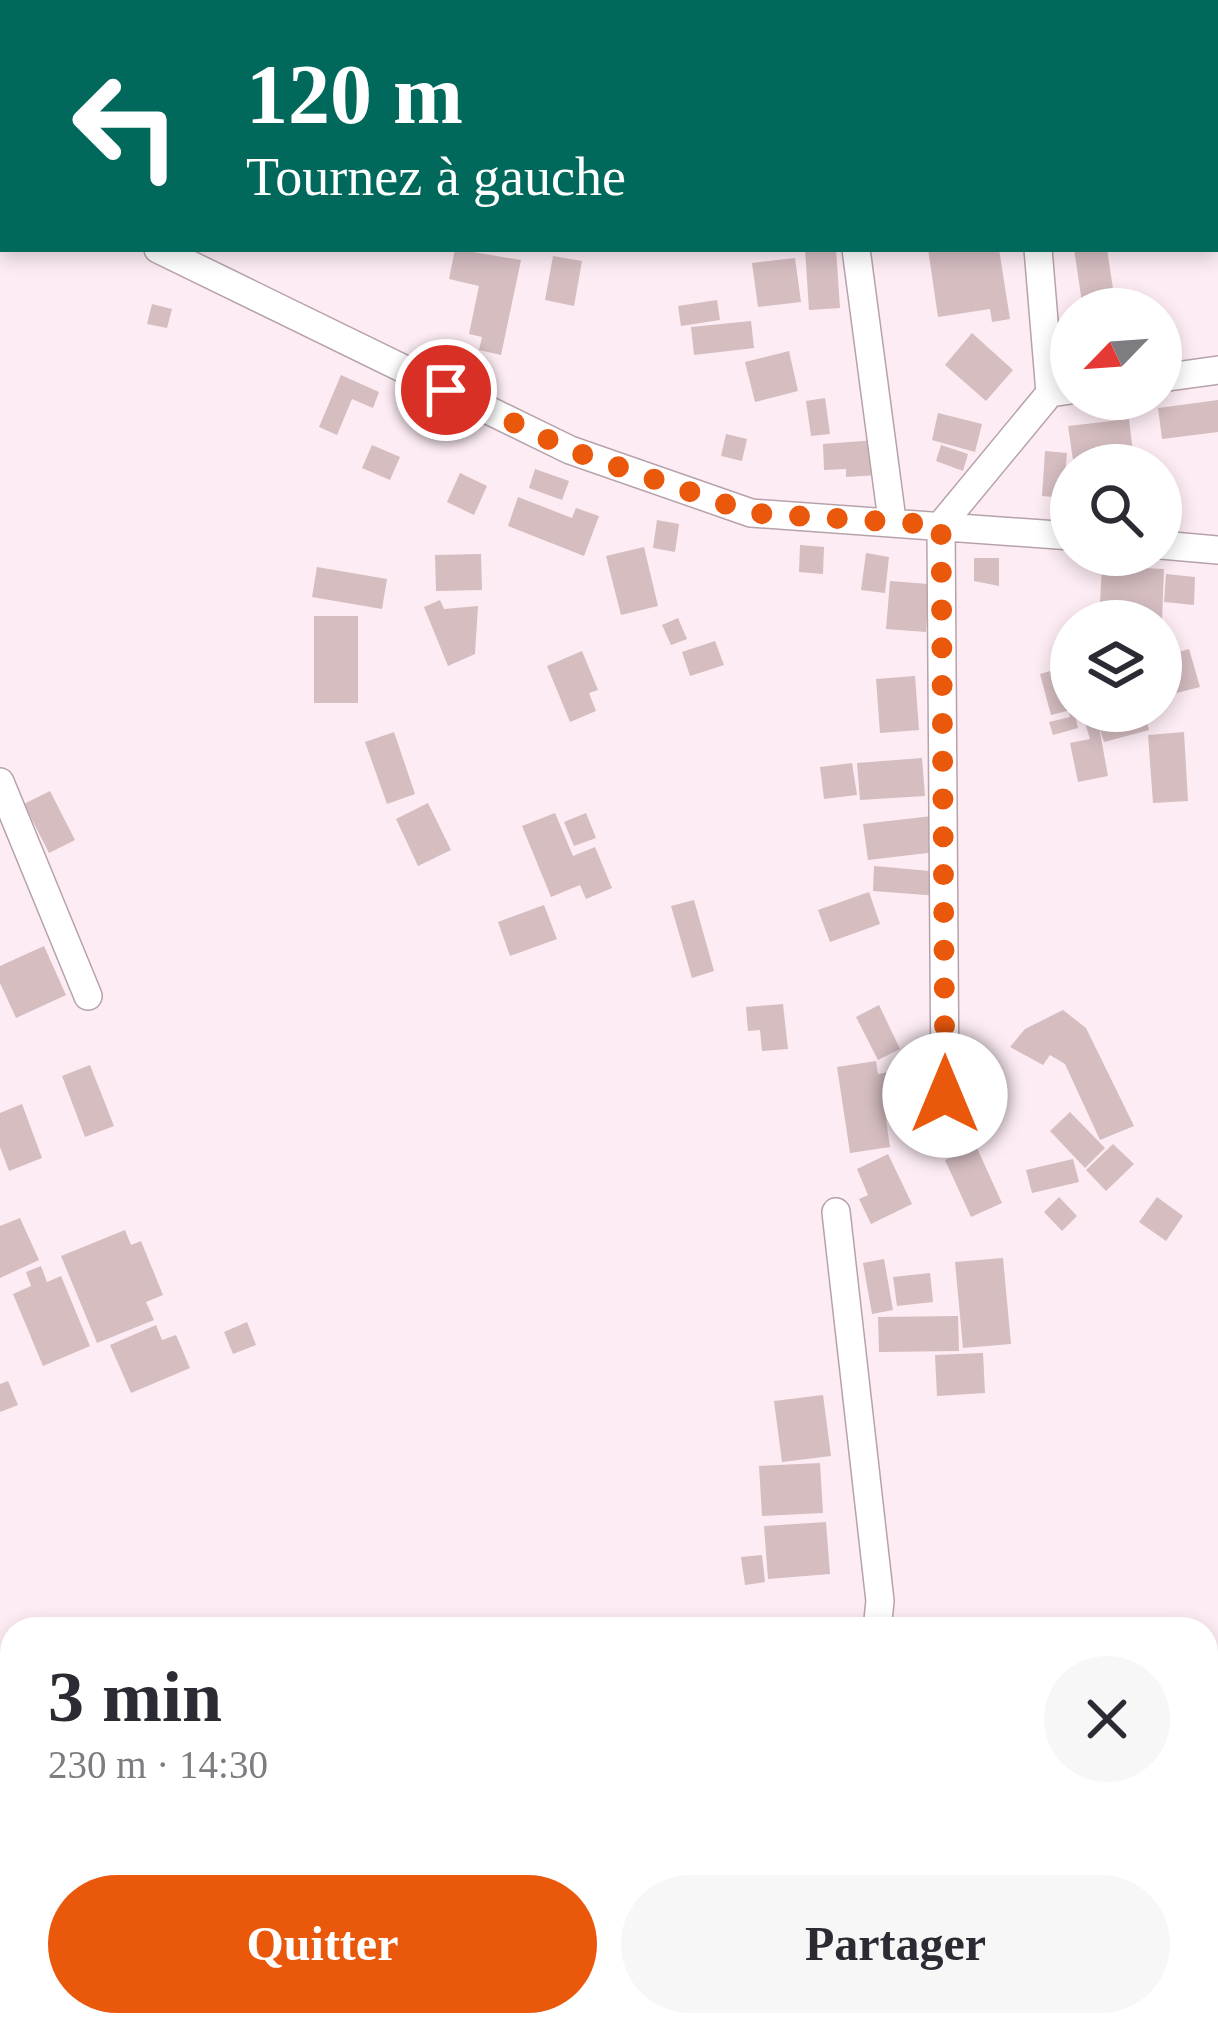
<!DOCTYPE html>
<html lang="fr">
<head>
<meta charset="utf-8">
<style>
	:root { --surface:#fff; --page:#f7f7f7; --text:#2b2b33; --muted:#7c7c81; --accent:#ea580c }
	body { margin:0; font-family:Georgia,serif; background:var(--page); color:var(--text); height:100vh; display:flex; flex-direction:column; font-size:45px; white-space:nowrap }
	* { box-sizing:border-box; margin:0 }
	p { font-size:39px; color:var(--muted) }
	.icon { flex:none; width:66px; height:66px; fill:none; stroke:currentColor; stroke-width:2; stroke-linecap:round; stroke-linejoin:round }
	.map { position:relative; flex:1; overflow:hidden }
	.details { position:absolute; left:0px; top:1617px; width:1218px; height:420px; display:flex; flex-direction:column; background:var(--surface); border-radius:36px 36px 0 0; box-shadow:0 6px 18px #0003 }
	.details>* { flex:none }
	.banner { position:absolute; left:0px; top:0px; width:1218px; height:252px; box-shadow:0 6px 18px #0003; background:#00695c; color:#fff; overflow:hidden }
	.needle { width:78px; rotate:245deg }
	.buttons { position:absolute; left:1050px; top:288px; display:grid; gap:24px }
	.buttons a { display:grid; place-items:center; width:132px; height:132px; border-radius:50%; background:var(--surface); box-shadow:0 6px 18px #0003; font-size:60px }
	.pin { position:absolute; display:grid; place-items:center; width:102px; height:102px; color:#fff; margin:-51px; border:6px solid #fff; border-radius:50%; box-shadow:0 3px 12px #0007 }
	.me { position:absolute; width:132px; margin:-66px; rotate:0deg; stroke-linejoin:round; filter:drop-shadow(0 0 9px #0008) }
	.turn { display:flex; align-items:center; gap:42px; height:252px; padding:0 48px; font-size:54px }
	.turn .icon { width:156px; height:156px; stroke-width:2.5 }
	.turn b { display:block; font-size:84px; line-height:102px }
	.round { display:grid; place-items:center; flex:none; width:126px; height:126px; border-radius:63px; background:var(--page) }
	.head { display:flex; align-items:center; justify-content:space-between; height:204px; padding:0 48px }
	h1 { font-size:72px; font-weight:700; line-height:90px }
	.cta { display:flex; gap:24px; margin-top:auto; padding:24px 48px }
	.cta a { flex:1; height:138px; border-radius:72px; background:var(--accent); color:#fff; font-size:48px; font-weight:700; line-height:138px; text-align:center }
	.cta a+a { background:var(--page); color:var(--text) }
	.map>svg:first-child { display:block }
	.building { fill:#d5bdc0 }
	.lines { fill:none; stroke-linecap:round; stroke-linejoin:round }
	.street-casing { stroke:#b7a2ac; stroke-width:30 }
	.street { stroke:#fff; stroke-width:27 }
	.route { stroke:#ea580c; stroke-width:21; stroke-dasharray:0 37.8 }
</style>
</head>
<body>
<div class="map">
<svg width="1218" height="2037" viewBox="0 0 1218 2037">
	<rect width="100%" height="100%" fill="#fdecf4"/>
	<!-- building -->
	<path class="building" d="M455,249L521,260L501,355L479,350L482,337L469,334L479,286L449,279Z
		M805,249H836L840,308L809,310Z
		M928,249H999L1010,319L992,322L990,309L938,317Z
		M1074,249H1107L1116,309H1083Z
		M553,256L582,261L574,306L545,300Z
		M795,258L801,302L758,307L752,263Z
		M717,300L720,320L681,326L678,306Z
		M152,304L172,309L167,328L147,324Z
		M751,321L754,348L694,355L691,327Z
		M972,333L1013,370L986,401L945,365Z
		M789,351L798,391L755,402L745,362Z
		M341,375L379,392L373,408L352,399L337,435L319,427Z
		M825,398L830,434L811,436L806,401Z
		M1218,400V432L1162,439L1158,408Z
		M938,413L982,424L975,452L932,440Z
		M1129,419L1133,453L1073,460L1068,426Z
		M726,434L747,439L742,461L721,456Z
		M876,440L879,475L846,477V469L824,470L823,444Z
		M372,445L400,457L390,480L362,468Z
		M941,445L968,454L963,471L936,461Z
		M1045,451L1067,453L1063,498L1042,496Z
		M535,469L569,481L562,500L529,488Z
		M460,473L487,486L474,515L447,502Z
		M518,497L572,518L576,508L599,516L584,556L508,526Z
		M657,520L679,524L675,552L653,548Z
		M800,545L824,547L823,574L799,572Z
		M644,547L658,606L621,615L606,556Z
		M866,553L889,557L885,593L861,590Z
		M481,554L482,590L436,591L435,555Z
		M974,558H999V586L974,581Z
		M1102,566L1164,569L1162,621H1099Z
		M317,567L387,579L382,609L312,597Z
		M1166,574L1195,577L1194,605L1164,602Z
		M890,581L929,584L926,632L886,629Z
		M440,600L444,609L478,606L475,654L448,666L424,607Z
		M314,616H358V703H314Z
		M678,618L687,639L671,645L662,625Z
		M715,641L724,665L690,676L682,652Z
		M1189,649L1200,687L1161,697V657Z
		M582,651L598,690L589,693L596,711L570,722L547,666Z
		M1071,665V710L1051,715L1040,674Z
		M915,676L919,730L880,733L876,679Z
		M1069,711H1085L1075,715L1078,728L1053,735L1049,722L1070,717Z
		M1101,711H1144L1149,730L1104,742L1099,727L1108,776L1078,782L1070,743L1090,739L1083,716Z
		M394,732L415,794L387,804L365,742Z
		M1184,732L1188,801L1153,803L1148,735Z
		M922,758L925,796L860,800L857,763Z
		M852,763L857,795L824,799L820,767Z
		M50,791L75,840L49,853L24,804Z
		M428,803L451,850L418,866L396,819Z
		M555,813L573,856L595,847L612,888L586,899L580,885L551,897L522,826Z
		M586,813L596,838L574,846L564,822Z
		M932,816L936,852L868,860L863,824Z
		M874,866L941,872L939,896L873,891Z
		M869,892L880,924L830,942L818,910Z
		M694,900L714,971L692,978L671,906Z
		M544,905L557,939L510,956L498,922Z
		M44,946L66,995L16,1018L0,983V966Z
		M783,1004L788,1049L762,1051L760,1030L748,1031L746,1007Z
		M879,1005L900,1049L878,1060L856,1017Z
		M1063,1010L1086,1028L1134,1126L1100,1140L1065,1064L1050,1055L1043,1065L1010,1047L1025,1029Z
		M876,1061L878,1074L894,1071L900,1110L885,1112L890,1147L850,1153L837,1067Z
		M90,1065L114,1126L85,1137L62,1076Z
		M22,1104L42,1158L9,1171L0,1147V1113Z
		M1070,1112L1105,1148L1085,1168L1050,1131Z
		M1113,1144L1134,1164L1106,1191L1086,1170Z
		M976,1146L1002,1203L971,1217L945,1160Z
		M888,1154L912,1204L871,1224L859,1199L868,1195L857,1169Z
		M1073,1159L1079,1182L1032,1193L1026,1170Z
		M1059,1197L1077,1216L1062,1231L1044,1212Z
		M1157,1197L1183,1216L1166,1241L1139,1222Z
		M20,1218L39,1260L0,1278V1226Z
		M125,1230L131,1245L141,1241L163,1295L146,1302L154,1320L97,1343L61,1256Z
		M1003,1258L1011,1344L963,1348L955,1262Z
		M884,1259L893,1310L872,1314L863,1263Z
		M41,1266L47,1282L61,1276L90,1346L43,1366L13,1294L31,1286L26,1272Z
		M930,1273L933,1302L897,1306L893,1277Z
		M958,1316L959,1351L879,1352L878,1317Z
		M247,1322L256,1345L233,1354L224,1332Z
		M156,1325L162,1340L176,1335L190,1368L131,1393L110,1345Z
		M983,1353L985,1393L937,1396L935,1355Z
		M8,1381L18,1405L0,1412V1384Z
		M823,1395L831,1456L782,1462L774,1401Z
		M820,1463L823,1513L762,1516L759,1466Z
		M826,1522L830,1574L768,1579L764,1526Z
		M762,1555L765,1582L745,1585L741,1557Z
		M992,2025H1034V2037H992Z
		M1036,2025H1111V2037H1037Z"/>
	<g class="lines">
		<defs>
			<path id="street" d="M831,0V3
				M1215,107H1218
				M0,172L3,174
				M158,249L570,450L751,513L1071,536
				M856,249L892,520
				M1038,249L1050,393
				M1161,378L1218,370
				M1161,545L1218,550
				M0,782L88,996
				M945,1095L941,525L1050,393L1071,390
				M836,1212L880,1601L877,1629
				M1206,1857H1218
				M775,2037L776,2025"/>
		</defs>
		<!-- street casing -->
		<use href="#street" class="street-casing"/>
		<!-- street -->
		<use href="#street" class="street"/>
	</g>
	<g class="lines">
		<!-- route -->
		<path class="route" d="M446,390L570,450L751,513L941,525L945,1095"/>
	</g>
</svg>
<div class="buttons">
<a><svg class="needle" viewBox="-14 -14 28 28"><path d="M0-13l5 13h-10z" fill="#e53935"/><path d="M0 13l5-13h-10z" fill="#7c7c81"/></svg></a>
<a><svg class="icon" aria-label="search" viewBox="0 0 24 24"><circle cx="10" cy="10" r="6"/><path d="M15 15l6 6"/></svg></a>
<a><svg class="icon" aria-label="layers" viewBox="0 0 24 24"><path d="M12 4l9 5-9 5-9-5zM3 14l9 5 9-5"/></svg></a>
</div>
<div class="pin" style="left:446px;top:390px;background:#d93025"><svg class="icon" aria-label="arrive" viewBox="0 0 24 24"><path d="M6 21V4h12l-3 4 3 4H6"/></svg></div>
<svg class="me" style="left:945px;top:1095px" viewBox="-20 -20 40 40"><circle r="19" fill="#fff"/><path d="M0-13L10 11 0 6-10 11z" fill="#ea580c"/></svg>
<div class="banner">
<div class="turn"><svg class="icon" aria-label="left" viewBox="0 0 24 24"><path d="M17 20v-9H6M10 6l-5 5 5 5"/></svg><div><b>120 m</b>Tournez à gauche</div></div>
</div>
<section class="details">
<div class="head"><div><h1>3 min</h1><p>230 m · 14:30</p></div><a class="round"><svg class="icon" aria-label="close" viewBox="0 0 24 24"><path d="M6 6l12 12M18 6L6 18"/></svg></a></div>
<div class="cta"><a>Quitter</a><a>Partager</a></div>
</section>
</div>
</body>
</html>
